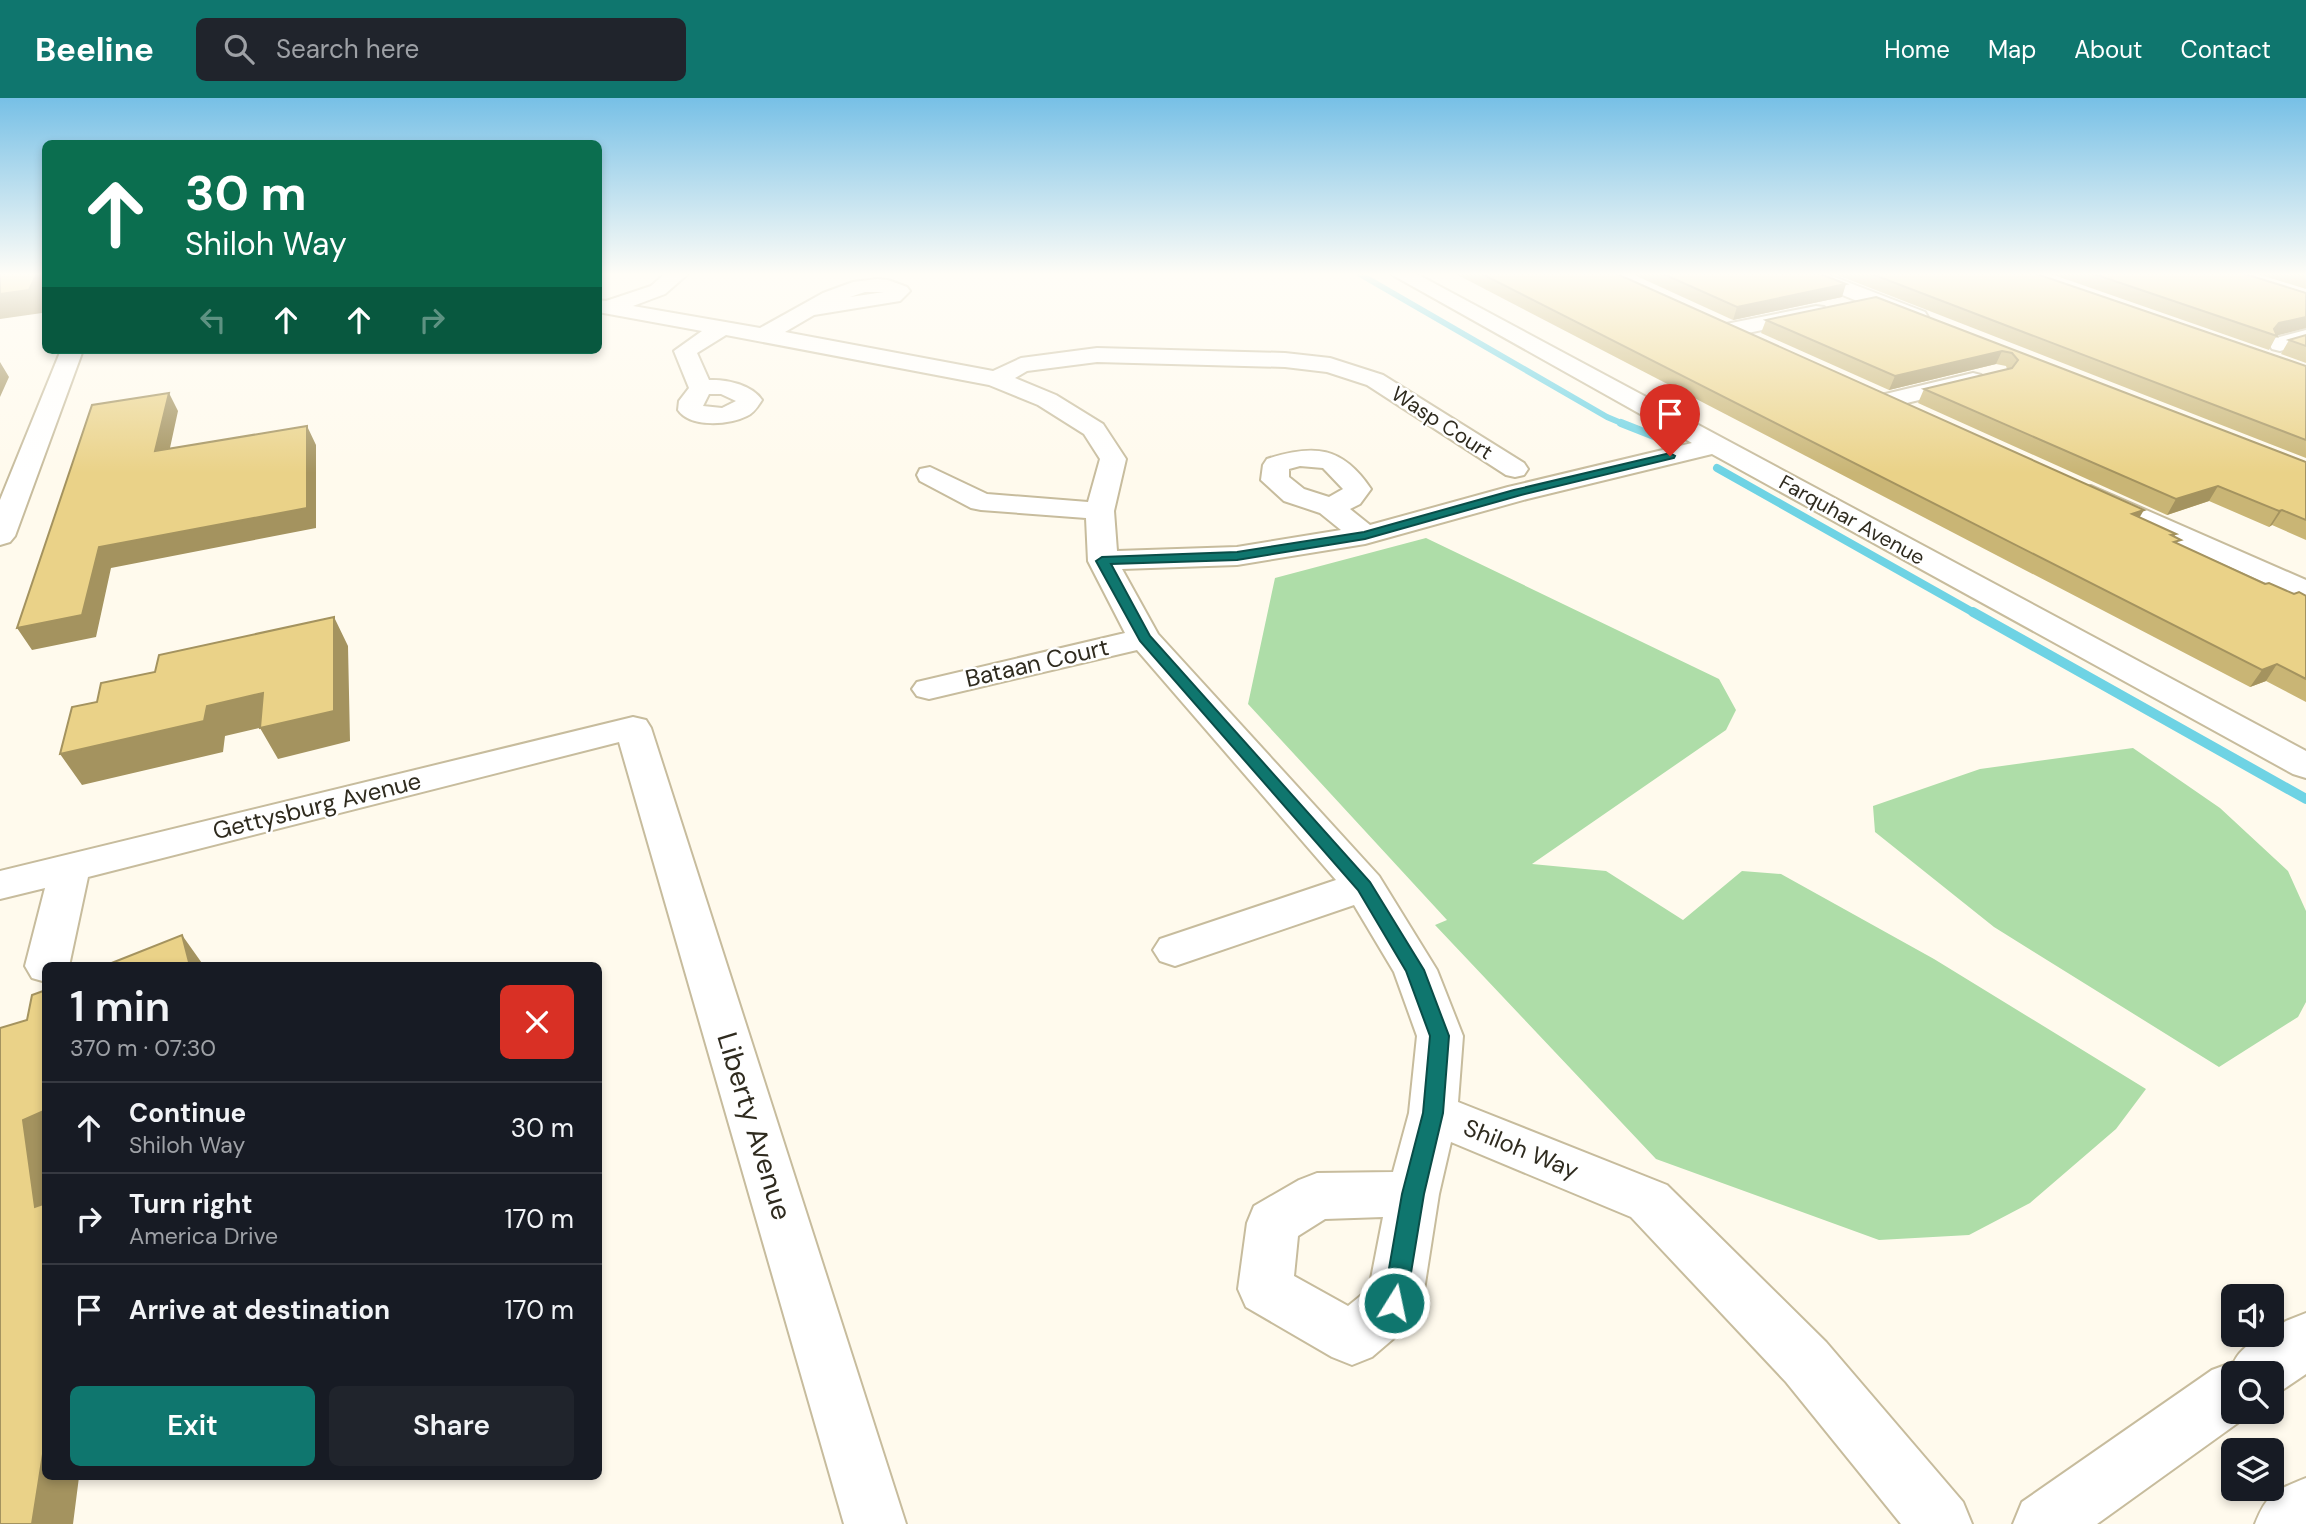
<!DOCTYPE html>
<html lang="en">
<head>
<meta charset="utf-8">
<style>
	:root { --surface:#171b24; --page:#20242c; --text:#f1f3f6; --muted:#9ea1a6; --line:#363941; --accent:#0f766e }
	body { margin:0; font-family:"DM Sans",sans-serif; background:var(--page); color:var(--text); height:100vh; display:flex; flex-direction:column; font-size:26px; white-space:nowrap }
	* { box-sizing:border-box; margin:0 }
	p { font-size:23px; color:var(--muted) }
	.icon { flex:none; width:38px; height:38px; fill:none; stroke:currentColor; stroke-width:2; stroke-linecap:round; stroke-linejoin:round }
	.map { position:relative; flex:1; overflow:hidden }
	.details { position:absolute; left:42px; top:864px; width:560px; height:518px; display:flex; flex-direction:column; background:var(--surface); border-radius:10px; box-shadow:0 4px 10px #0003 }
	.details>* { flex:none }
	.banner { position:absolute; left:42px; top:42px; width:560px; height:214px; border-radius:10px; box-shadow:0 4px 10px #0003; background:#0b6e4f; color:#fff; overflow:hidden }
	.buttons { position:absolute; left:2221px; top:1186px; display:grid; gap:14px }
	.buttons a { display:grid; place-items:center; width:63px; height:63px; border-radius:10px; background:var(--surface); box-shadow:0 4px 10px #0003; font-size:35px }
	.pin { position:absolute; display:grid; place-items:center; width:60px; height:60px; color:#fff; margin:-72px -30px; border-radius:50% 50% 50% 0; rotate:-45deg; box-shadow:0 0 7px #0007 }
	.pin .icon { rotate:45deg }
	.me { position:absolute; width:77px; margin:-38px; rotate:10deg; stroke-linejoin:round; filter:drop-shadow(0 0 5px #0008) }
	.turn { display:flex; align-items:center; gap:24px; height:147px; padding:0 28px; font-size:32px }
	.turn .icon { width:91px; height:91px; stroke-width:2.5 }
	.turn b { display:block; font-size:49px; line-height:60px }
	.lanes { display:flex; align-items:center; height:66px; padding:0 28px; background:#0003; justify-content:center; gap:35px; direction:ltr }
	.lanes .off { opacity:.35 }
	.round { display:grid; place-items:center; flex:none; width:74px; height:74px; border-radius:10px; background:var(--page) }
	.overview { display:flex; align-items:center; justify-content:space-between; height:119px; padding:0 28px }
	h1 { font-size:42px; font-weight:600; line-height:52px }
	.primary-button { display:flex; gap:14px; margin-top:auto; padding:14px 28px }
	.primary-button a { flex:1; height:80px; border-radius:10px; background:var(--accent); color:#fff; font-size:28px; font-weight:600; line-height:80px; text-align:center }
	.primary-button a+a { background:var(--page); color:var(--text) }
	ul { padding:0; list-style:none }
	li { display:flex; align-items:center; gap:21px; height:91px; padding:0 28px; border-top:2px solid var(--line) }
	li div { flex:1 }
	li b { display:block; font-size:26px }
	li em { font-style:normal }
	header { display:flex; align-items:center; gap:42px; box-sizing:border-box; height:98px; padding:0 35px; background:var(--accent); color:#fff }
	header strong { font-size:33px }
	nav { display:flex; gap:38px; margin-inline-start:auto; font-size:24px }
	.search { width:490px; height:63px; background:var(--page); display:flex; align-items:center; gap:18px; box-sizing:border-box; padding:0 24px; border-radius:10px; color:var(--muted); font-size:26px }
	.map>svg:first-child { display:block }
	.green { fill:#aedda8 }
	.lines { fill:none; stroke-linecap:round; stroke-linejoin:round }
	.stream-far2 { stroke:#6ed3e4; stroke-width:6 }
	.stream-far1 { stroke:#6ed3e4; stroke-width:8 }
	.stream { stroke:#6ed3e4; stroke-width:10 }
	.minor-casing { stroke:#c7bc9d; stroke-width:4 }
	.minor { fill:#fff; fill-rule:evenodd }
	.wall { fill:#c9b575 }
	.shaded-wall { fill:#a4935f }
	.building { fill:#ead288; stroke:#a4935f; stroke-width:2 }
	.route { fill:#0f766e; stroke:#0a4d48; stroke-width:2 }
	.labels { text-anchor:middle; stroke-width:5; stroke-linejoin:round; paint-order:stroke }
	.far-street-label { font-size:21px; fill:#2f2b1f; stroke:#fff }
	.street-label { font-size:24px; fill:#2f2b1f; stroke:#fff }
	.near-street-label { font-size:28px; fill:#2f2b1f; stroke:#fff }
</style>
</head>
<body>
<header>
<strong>Beeline</strong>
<div class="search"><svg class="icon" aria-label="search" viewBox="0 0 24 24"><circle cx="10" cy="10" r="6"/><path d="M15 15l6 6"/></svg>Search here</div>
<nav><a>Home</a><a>Map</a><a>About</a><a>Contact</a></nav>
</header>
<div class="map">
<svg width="2306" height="1426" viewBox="0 0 2306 1426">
	<rect width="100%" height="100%" fill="#fffaed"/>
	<!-- green -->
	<path class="green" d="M1426,440L1719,581L1736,612L1726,632L1532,766L1606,773L1683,822L1742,773L1781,776L1934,861L2146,991L2116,1031L2030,1105L1969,1137L1879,1142L1656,1061L1435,827L1447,822L1248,606L1275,480Z
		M2133,650L2220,710L2288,773L2306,813V904L2298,919L2219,969L1994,829L1875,734L1873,708L1980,671Z"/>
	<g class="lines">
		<!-- stream-far2 -->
		<path class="stream-far2" d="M1358,175L1607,319L1626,327"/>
		<!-- stream-far1 -->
		<path class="stream-far1" d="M1621,325L1659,340
			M1717,370L1976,516"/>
		<!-- stream -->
		<path class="stream" d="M1973,514L2306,701"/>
		<defs>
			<path id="minor" d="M666,175H689L665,196L633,208L760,230L823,195L853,184L877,181L888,182L907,189L910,193L900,203L814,217L785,234L993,273L1021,260L1097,250L1285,255L1330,260L1383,277L1524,365L1528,371L1524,377L1515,379L1506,377L1367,287L1327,274L1285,269L1097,264L1027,273L1015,280L1056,297L1103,326L1126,361L1114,413L1117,453L1237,449L1341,432L1320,415L1284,403L1261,382L1263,367L1267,361C1314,346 1342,348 1371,391L1360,406L1350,411L1370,427L1508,389L1692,345L1389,175H1415L2306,653V680L2293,676L1712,356L1527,401L1365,446L1237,467L1122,471L1158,536L1379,778L1437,872L1463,938L1458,1004L1667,1087L1826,1244L1963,1404L1972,1426H1901L1786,1284L1631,1119L1451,1044L1439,1096L1422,1205L1414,1223L1372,1259L1352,1267L1332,1259L1246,1209L1238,1191L1247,1125L1254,1108L1299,1082L1317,1075L1393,1074L1409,1015L1417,938L1394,874L1354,807L1175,868L1160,863L1153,852L1160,841L1336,782L1137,552L929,601L917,598L912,591L917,584L1125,535L1088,463L1086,420L981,412L971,410L920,383L917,377L920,371L930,369L987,396L1088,404L1100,361L1084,336L1038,307L989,287L726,237L697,255L709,282C727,281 752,287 762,302C758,308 754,315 747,318C729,327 690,330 678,312L679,303L689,290L674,253L702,233L598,214V202L606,203L651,188ZM865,194H884L850,199ZM709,296H721L736,303L722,310L703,308ZM1300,368L1323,370L1343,391L1329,399L1304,391L1289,379V371ZM1383,1119L1369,1191L1348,1208L1294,1178L1298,1138L1325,1121Z
				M1795,175H1824L1925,214L1928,219L1925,224H1909L1798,179Z
				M1816,208L1824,209L1827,214L1824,219L1729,239L1721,237L1718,232L1721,227Z
				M2306,232V246L2280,253L2272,251L2269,246L2272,241Z
				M61,252H83L15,438L10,444L0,447V402Z
				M1973,275L1981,277L1985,282L1981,287L1886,310L1877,308L1874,303L1877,298Z
				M2091,388L2306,482V503L2081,402L2077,396L2081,390Z
				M633,619L646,622L651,630L906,1426H844L619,644L88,779L69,868H46V884L32,880L25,868L45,790L0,801V773Z
				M2306,1215V1276L2272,1299V1276H2233V1314H2253L2097,1426H2013L2022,1404L2212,1272L2234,1264C2239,1252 2258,1237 2272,1237V1233L2286,1223Z
				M2306,1380V1426H2255C2267,1395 2276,1392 2306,1380Z"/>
		</defs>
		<!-- minor casing -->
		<use href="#minor" class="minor-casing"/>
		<!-- minor -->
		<use href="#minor" class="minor"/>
	</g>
	<!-- wall -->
	<path class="wall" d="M1454,175H1615L2176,436L2174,439L2178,446L2265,486L2294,496L2306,498V604L2266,583L2250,589Z
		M1630,175H1818L1842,199L1733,222Z
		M1832,175H2034L2306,268V360Z
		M2048,175H2242L2306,195V230L2277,237L2269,252Z
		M2254,175H2306V191Z
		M1876,199L2306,364V442L2272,427L2269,429L2209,403L2167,417L1918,305L1924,291L2007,271L2006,268L1996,266L1889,292L1761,235L1766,222Z
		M2306,237V265L2281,256L2289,242Z"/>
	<!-- shaded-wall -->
	<path class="shaded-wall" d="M37,175H46V206L42,215L0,221V196Z
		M1846,186L1842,199L1733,222L1737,209Z
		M2306,219V230L2275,238L2272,236L2279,225Z
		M2002,253L1996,266L1889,292L1895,278Z
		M0,264L9,279L0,299Z
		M169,295L178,313L165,373L155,353Z
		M307,328L316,347V430L111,470L96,539L32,552L17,530L99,449Z
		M2218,388L2209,403L2167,417L2176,401Z
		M2144,412L2135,427L2132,416Z
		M2282,412L2272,427L2269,429L2279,413Z
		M334,519L348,548L350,643L278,661L260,630Z
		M2277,566L2266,583L2250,589L2262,572Z
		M263,595L280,625L225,638L223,654L82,687L60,656L207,608Z
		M182,837L204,868H190Z
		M46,1012V1119L35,1109L23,1022Z
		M46,1337V1379H79L73,1426H32Z"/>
	<!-- building -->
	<path class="building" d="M0,175H37L29,192L0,196Z
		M1480,175H1615L2144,412L2132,416L2176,436L2171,437L2181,442L2174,444L2265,486L2269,485L2294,496L2299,494L2306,498V581L2277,566L2262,572Z
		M1661,175H1818L1846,186L1737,209Z
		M1869,175H2034L2306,268V342Z
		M2091,175H2242L2306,195V219L2279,225L2274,231L2277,238Z
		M1876,199L2306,364V422L2282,412L2279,413L2218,388L2176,401L1924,291L2012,270L2018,262L2012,255L2002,253L1895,278L1766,222Z
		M2306,237V248L2289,242Z
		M169,295L155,353L307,328V410L99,449L82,517L17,530L92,307Z
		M334,519V613L260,630L263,595L207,608L204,623L60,656L72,609L97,604L101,585L155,574L159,557Z
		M182,837L190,868H104Z
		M46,892V1012L23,1022L35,1109L46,1105V1337L32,1426H0V930L27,922L32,897Z"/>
	<!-- sky -->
	<linearGradient id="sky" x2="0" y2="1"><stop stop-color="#77c0e6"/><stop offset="0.47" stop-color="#fffdf7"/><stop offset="1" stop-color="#fffdf7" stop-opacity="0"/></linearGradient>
	<rect width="2306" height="375" fill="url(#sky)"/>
	<!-- route -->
	<path class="route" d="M1670,355L1675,358L1674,360L1521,397L1365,441L1237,462L1111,466L1150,538L1370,784L1424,872L1449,938L1443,1015L1424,1096L1406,1205L1402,1212L1394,1215L1386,1212L1383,1205L1402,1096L1423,1015L1430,938L1406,873L1358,792L1140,543L1096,463L1102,459L1237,454L1364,434L1514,392Z"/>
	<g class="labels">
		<!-- far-street labels -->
		<g class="far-street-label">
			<text transform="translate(1442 325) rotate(33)" y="7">Wasp Court</text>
			<text transform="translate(1852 422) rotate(29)" y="7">Farquhar Avenue</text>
		</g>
		<!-- street labels -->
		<g class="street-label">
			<text transform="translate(1037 565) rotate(-13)" y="8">Bataan Court</text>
			<text transform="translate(317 708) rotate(-14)" y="8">Gettysburg Avenue</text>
			<text transform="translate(1521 1051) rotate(22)" y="8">Shiloh Way</text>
		</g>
		<!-- near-street labels -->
		<g class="near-street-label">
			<text transform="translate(755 1028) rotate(73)" y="10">Liberty Avenue</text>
		</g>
	</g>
</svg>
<div class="buttons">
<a><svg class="icon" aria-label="sound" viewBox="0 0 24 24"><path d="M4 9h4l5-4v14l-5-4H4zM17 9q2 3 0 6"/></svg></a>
<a><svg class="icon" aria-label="search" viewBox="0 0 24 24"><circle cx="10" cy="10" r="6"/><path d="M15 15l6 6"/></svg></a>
<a><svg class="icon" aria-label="layers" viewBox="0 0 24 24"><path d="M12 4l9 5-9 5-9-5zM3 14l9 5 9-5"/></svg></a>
</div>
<div class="pin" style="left:1670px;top:358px;background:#d93025"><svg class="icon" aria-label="arrive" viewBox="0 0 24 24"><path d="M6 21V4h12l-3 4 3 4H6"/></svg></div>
<svg class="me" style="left:1394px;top:1205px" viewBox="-20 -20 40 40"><circle r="17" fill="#0f766e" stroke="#fff" stroke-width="3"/><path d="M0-11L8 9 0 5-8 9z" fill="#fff"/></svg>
<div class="banner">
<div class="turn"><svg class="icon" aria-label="ahead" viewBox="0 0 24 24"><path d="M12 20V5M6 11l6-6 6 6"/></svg><div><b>30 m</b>Shiloh Way</div></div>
<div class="lanes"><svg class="icon off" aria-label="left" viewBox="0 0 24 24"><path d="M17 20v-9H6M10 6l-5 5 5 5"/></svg><svg class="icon" aria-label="ahead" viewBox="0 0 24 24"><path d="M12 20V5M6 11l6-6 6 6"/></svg><svg class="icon" aria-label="ahead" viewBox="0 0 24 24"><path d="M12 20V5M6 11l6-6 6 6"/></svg><svg class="icon off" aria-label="right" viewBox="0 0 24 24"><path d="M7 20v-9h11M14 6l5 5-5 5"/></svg></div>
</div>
<section class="details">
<div class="overview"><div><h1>1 min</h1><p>370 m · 07:30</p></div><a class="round" style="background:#d93025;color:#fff"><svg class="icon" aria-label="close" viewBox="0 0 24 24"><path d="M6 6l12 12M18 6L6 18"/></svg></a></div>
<ul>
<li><svg class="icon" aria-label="ahead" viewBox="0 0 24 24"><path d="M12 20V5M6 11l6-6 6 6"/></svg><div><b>Continue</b><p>Shiloh Way</p></div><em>30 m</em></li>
<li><svg class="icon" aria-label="right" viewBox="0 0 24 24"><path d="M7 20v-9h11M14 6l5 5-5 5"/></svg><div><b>Turn right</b><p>America Drive</p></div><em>170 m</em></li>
<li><svg class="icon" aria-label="arrive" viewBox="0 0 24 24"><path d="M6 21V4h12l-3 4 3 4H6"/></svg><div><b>Arrive at destination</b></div><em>170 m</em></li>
</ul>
<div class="primary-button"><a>Exit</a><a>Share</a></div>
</section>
</div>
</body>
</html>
